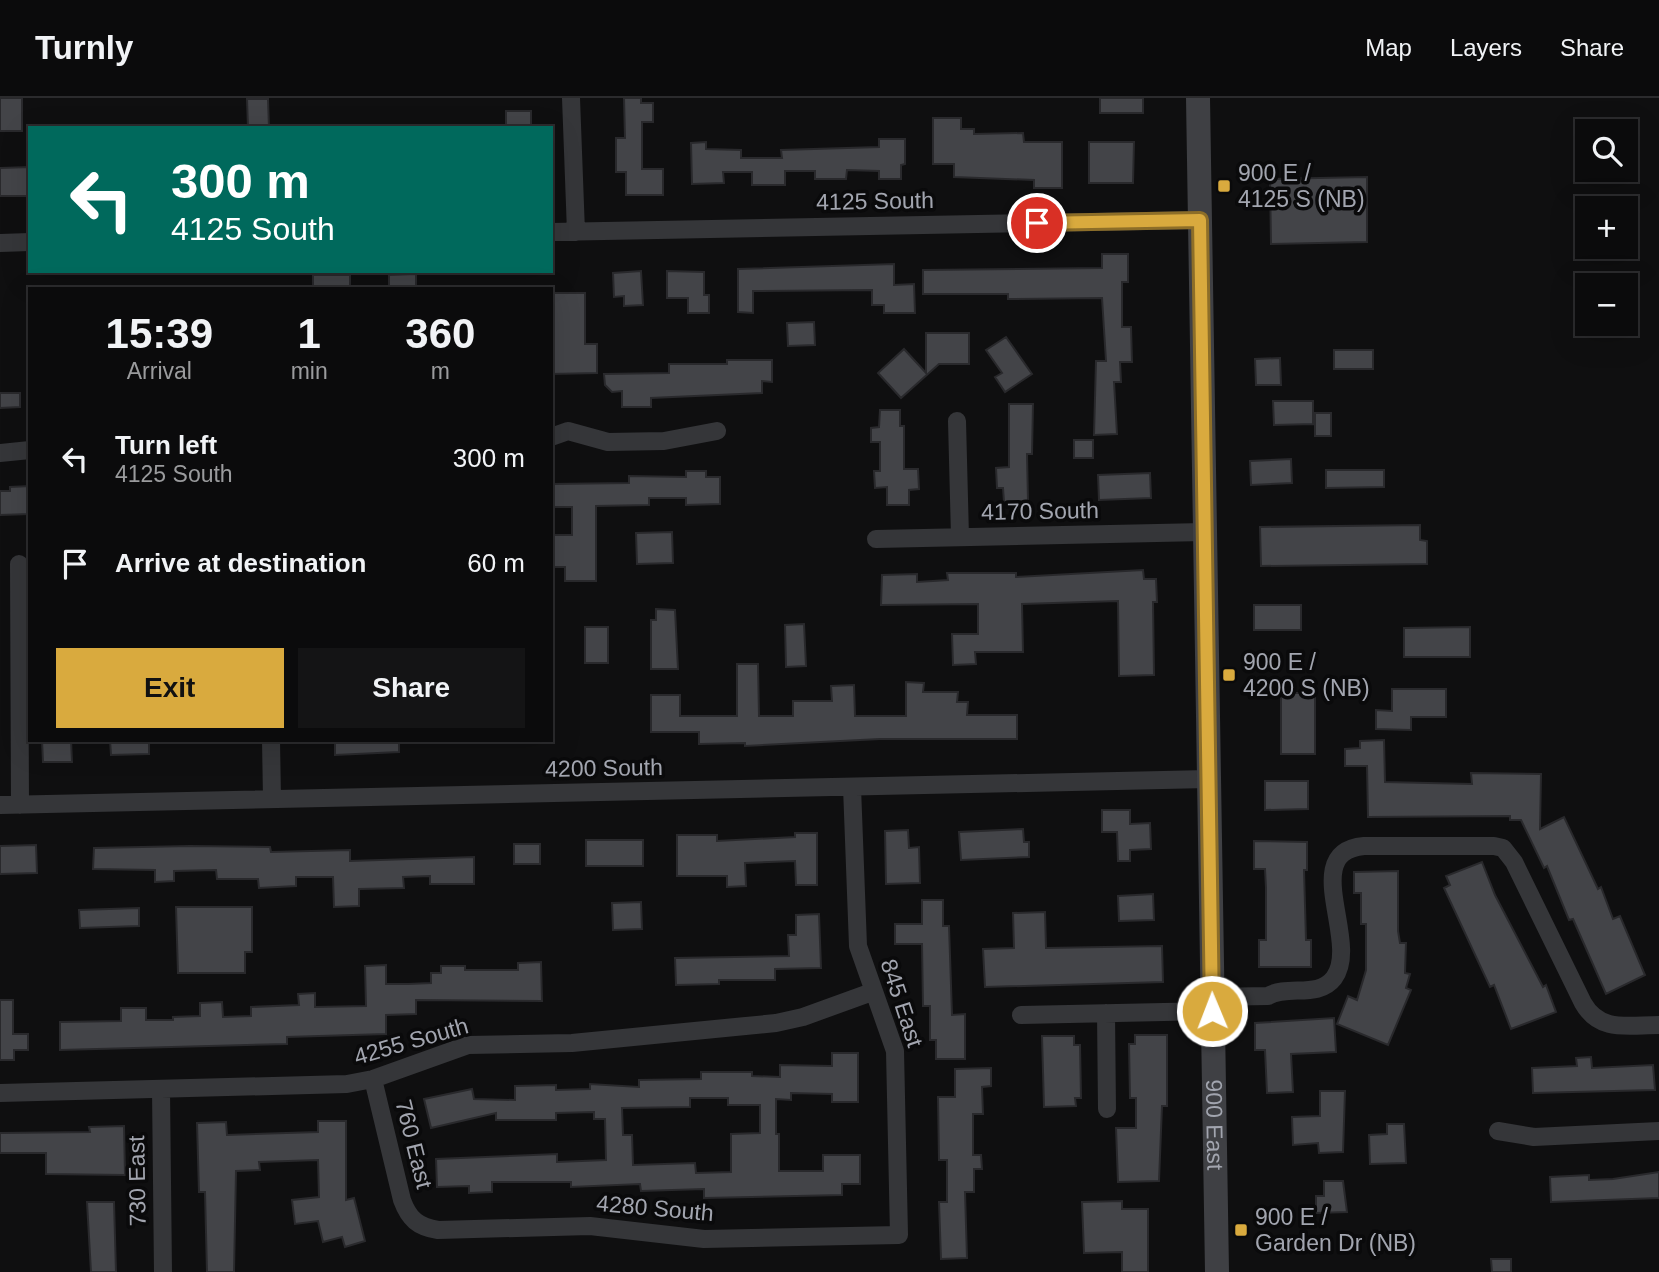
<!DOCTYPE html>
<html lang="en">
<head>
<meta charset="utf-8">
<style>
	:root { --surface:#0b0b0c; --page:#141415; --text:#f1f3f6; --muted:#9a9b9d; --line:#2b2b2d; --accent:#d9aa3e }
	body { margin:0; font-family:Helvetica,sans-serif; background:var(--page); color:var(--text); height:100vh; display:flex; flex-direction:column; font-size:26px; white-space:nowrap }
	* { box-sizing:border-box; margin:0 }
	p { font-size:23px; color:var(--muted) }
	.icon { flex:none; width:38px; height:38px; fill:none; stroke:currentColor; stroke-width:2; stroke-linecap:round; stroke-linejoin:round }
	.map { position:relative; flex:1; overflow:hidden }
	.sheet { position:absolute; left:28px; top:189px; width:525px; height:455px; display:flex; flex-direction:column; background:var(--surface); border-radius:0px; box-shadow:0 7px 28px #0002,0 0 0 2px var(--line) }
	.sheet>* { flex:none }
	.top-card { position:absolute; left:28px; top:28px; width:525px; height:147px; border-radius:0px; box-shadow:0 7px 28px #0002,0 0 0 2px var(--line); background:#00695c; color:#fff; overflow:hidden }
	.fabs { position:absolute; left:1575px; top:21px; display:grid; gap:14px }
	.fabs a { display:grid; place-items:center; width:63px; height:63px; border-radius:0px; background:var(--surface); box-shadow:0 7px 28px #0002,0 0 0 2px var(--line); font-size:35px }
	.pin { position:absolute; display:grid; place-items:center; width:60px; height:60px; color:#fff; margin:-30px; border:4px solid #fff; border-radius:50%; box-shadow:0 2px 7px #0007 }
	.me { position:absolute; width:77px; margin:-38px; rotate:359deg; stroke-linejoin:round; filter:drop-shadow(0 0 5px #0008) }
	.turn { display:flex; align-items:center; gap:24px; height:147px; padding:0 28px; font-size:32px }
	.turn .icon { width:91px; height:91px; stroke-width:2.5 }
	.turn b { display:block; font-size:49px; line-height:60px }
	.eta { display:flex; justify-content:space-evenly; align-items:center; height:119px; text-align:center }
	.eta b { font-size:42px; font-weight:600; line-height:49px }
	.primary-button { display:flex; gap:14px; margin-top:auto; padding:14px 28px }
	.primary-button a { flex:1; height:80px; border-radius:0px; background:var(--accent); color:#111; font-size:28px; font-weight:600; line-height:80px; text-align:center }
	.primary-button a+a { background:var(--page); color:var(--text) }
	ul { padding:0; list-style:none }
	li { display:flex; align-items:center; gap:21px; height:105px; padding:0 28px }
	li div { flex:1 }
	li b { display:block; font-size:26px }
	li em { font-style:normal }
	header { display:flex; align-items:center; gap:42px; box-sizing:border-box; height:98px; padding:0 35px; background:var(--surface); border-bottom:2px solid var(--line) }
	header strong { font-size:33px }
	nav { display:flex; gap:38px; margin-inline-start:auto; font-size:24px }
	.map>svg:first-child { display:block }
	.building { fill:#434448; stroke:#29292c; stroke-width:2; fill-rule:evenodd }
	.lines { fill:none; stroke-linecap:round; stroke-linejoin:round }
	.minor { stroke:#353639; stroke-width:18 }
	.secondary { stroke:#3f4044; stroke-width:24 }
	.route-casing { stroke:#8d6e28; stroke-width:18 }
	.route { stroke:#d9aa3e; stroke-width:12 }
	.poi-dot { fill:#d9aa3e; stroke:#0a0a0b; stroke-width:2.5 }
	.labels { text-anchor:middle; stroke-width:7; stroke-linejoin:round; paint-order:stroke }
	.poi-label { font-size:23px; fill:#a2a5af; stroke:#0a0a0b; text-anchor:start }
	.street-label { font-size:23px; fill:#a2a5af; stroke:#0a0a0b }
</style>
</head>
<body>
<header>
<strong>Turnly</strong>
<nav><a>Map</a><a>Layers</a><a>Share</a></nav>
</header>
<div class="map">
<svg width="1659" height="1174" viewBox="0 0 1659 1174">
	<rect width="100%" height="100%" fill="#0f0f10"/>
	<!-- building -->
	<path class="building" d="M0,0H22V33H0Z
		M624,0H641V5H653V24H642V71H663V97H626V74H616V40H625Z
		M1100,0H1143V15H1100Z
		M247,1H268L269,30H248Z
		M506,13H531V30H506Z
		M933,20H961V31H974V36L1023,35L1024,44H1062V90H1034V82L954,79V66H933Z
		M879,41H905V66L901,67V81H879V73L847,72L846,81H815V73H785V87H752V74H723L724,85L692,86L691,45L706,44V51L741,52V60H782L781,52L879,49Z
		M1089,44H1134L1133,85H1089Z
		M30,69V98H0V70Z
		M1367,79V144L1271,146L1270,81Z
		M1102,156H1128V184H1122V229H1131L1132,264H1120L1121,284H1114L1117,336L1094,337L1096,263H1106L1102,200L1008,201V196H923V172L1102,170Z
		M894,166V187L914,186L915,215H884V207H872V192L753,193V215L738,214V171Z
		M641,173L643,207L624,208V198L614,199L613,175Z
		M667,173L704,174V197H709V215H688V200H667Z
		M416,176V191H389V177Z
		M313,177H350V191H313Z
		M551,195H585V246H597V275L551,276Z
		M814,224L815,247L788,248L787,225Z
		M926,235H969V266H939L901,300L878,275L904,251L926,275Z
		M1006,239L1032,276L1005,294L995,279L1002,275L986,252Z
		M1334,252H1373V271H1334Z
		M1280,260L1281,287H1256L1255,261Z
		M727,262H772V284L762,283V295L651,300V309H622V293L612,294L605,287L604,276L669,275V266H727Z
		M0,295H20V309L0,310Z
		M1273,303H1313V326L1274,327Z
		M1009,306H1033L1032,356H1027L1028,403L1004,404L1003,390H997L996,370L1009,369Z
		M880,312H900V328H904V371H918L919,391L909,392V407H887V389L875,390L874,373H880V344H871V330L879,329Z
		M1315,315H1331V338H1315Z
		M1074,342H1093V360H1074Z
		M1291,361L1292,385L1251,387L1250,363Z
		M1326,372H1384V389L1326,390Z
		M686,373H706V379H720V406L686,407V400H649V407L596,408V483H565V469H552L553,437H572V409H551V386L629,385V378L686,379Z
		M1150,375L1151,400L1099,402L1098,377Z
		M30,388V416L0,417V393H10V389Z
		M1420,427V442L1427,443V466L1261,468L1260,429Z
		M672,434L673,465L637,466L636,435Z
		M1143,472L1144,481H1156L1157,504H1153L1154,577L1119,578L1118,503L1022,506L1023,554H975L976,566L953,567L952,536H978V506L881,507L882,477L917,476V484L948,482L947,475H1016V479Z
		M1254,507H1301V532H1254Z
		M656,511L675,512L678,571H651V522H656Z
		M804,526L806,568L786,569L785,527Z
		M585,529H608V565H585Z
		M1470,529V559H1404V530Z
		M737,566H758L759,618H793V603H832L831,588L854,587L855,618H906V584L924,585L923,594H958L957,604H968L967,617H1017V641H880L745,648V645L699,646V634H651V597H680V618H737Z
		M1392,591H1446V619H1411V632L1376,631V612L1392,613Z
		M1281,595H1315V656H1281Z
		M42,642H71L72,664H43Z
		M110,642H149V656L111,657Z
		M335,642H399V654L335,657Z
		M1384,642L1385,684L1472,686L1471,675L1541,676L1540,731L1564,719L1598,791L1601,789L1613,821L1620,818L1645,877L1606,896L1573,821L1569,822L1547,768L1544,770L1521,722H1510V718L1368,719L1367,668H1345V651L1360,650V643Z
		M1265,683H1308V711L1265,712Z
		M1102,712H1130V726L1150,725L1151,751L1130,752V763H1118L1117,734H1102Z
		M1023,731L1024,744H1029V759L961,762L959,734Z
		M908,732L909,750L919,749L920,785L886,786L885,733Z
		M795,735H817V787H796L795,763L745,765L746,788L727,789V778H677V737H717V743L795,739Z
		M586,742H643V768H586Z
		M1254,743L1307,744V772H1304L1306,842H1311V869H1259V842H1266V790L1265,771H1254Z
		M514,746H540V766H514Z
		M36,747L37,775L0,776V748Z
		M190,748L270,749L271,754L350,752V763L474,759V786H430V778L403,779L404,790L359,791V808L334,809L333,779H296V788L259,790L258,781H217L216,772L174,773V783L155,784V772L93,771L94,750Z
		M1482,764L1495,797L1543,889L1546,887L1556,914L1511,931L1494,887L1490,889L1444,790L1450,787L1446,778Z
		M1398,773V833L1400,845H1406L1405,875L1410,876L1406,890L1411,892L1388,947L1337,926L1348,898L1357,902L1366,872V826H1361V795H1354V774Z
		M1153,796L1154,822L1119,823L1118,798Z
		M922,802H943V828H949L952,917L965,916V961H936V942H930V908H923L922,846H895V826H922Z
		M641,804L642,831L613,832L612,805Z
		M176,809H252V854H245V875H178Z
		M139,810V828L80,830L79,812Z
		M1045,814L1046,850L1162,848L1163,884L985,889L983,851L1014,850L1013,815Z
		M819,816L821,870L775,871V882H719V886L676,887L675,860L789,858L788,837H796V817Z
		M541,864L542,903L416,902V916L386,917V936L287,939V946L60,952V924L121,923V910H146V922H173V919L200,918V905L222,904L223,919L251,918V909L299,907L298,896L315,895V909L366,908L365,868L386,867V886H408L431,885V875H441V868H465V872H518V865Z
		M0,902H13V936H28V952H14V962H0Z
		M1334,920L1336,954L1291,956L1293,994L1267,995L1265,952H1255V925Z
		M1135,937H1167V1008H1162L1159,1083L1118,1084L1116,1030H1136V1000H1130L1129,946H1135Z
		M1042,938H1074V947H1080L1081,1000H1075L1076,1008L1044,1009Z
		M832,955H858V1004H832V996L791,995V1002L776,1001V1036H779V1073H823V1057H860V1086H842V1097L704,1100V1091L641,1093L640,1086L571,1089V1084H492V1094L469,1095V1088L437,1089L436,1061L557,1056V1064L606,1062L605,1021H594V1014L556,1015V1022H496V1015L431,1030L424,1001L472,991L474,1001L515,1002V988L556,987V992L590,991V986L639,989V982L701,981V974H752V978L780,979V967L832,968ZM690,1000H728V1007H760V1035L731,1036V1074L696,1075L695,1065L633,1067L632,1037H623L622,1010L690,1009Z
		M1591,959L1592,970L1653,967L1655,992L1533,995L1532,970L1577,968L1576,960Z
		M991,970V988L982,989L983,1016H973V1057H981L982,1071H974V1094H965L967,1160L941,1161L939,1104H947V1062H939L938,999H955V971Z
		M1320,993H1345L1343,1054L1319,1055L1318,1045L1293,1047L1292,1019L1320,1018Z
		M318,1023H346V1102L354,1100L365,1143L345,1149L342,1139L323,1144L318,1123L295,1126L292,1102L319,1099L318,1062L259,1064L260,1072L236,1073L234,1174H207L205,1094H199L197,1025L226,1024L227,1037L318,1034Z
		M1387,1026H1404L1406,1065L1370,1066L1369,1037L1387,1036Z
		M124,1028L125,1077L46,1076V1055H0V1035L90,1034L89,1029Z
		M1659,1074V1100L1551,1104L1550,1079L1589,1077V1082L1613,1081Z
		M1324,1083H1343L1347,1114L1316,1115V1098H1324Z
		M1122,1103V1111H1148V1174H1122V1154L1084,1155L1082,1104Z
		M87,1104H114L116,1174H91Z
		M1491,1161H1511V1174H1492Z"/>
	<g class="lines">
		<!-- minor -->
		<path class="minor" d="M571,0L576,134
			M551,134L1200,122
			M0,145L30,144
			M957,323L960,439
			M551,339L568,333L608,344L664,343L717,333
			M0,355L30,352
			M876,441L1204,434
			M19,466L20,707
			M271,642L272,701
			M0,707L1208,681
			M1211,899L1268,898C1288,886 1318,901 1334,880C1361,844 1298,754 1364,748H1494L1503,750L1514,764L1583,905C1600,935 1628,927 1659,927
			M1106,915L1107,1011
			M1021,917L1212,913
			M373,981L402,1102C409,1121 418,1129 438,1132L590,1128L704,1141L899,1137L895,953L858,848L852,689
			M161,992L163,1174
			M0,995L347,986L373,981L468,947L572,945L776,925L803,919L872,894
			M1498,1033L1534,1039L1659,1033"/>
		<!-- secondary -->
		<path class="secondary" id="s1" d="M1198,0L1217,1174"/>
	</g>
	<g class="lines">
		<defs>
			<path id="route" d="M1037,125L1200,122L1212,913"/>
		</defs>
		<!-- route casing -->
		<use href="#route" class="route-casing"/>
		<!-- route -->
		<use href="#route" class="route"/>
	</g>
	<!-- markers -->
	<g class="poi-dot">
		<rect x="1217" y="81" width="14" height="14" rx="3.5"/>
		<rect x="1222" y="570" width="14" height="14" rx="3.5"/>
		<rect x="1234" y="1125" width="14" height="14" rx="3.5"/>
	</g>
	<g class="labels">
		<!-- poi labels -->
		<g class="poi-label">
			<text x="1238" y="83">900 E /<tspan x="1238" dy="26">4125 S (NB)</tspan></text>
			<text x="1243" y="572">900 E /<tspan x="1243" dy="26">4200 S (NB)</tspan></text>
			<text x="1255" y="1127">900 E /<tspan x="1255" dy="26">Garden Dr (NB)</tspan></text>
		</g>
		<!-- street labels -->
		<g class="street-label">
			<text transform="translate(875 103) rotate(-1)" y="8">4125 South</text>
			<text transform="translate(1040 413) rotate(-1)" y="8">4170 South</text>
			<text transform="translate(604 670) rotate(-1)" y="8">4200 South</text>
			<text transform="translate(902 905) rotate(72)" y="8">845 East</text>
			<text transform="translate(411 943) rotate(-16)" y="8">4255 South</text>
			<text dy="8" stroke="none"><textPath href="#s1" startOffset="1027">900 East</textPath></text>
			<text transform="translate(414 1046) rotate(76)" y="8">760 East</text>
			<text transform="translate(137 1083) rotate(-91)" y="8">730 East</text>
			<text transform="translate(655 1110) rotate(5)" y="8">4280 South</text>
		</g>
	</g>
</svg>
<div class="fabs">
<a><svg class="icon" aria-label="search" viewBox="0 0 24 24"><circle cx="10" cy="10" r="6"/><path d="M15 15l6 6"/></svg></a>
<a>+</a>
<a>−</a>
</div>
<div class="pin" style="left:1037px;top:125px;background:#d93025"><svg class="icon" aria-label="arrive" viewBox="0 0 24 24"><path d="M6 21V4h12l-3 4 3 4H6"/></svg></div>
<svg class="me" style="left:1212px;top:913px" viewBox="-20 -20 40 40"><circle r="17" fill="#d9aa3e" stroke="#fff" stroke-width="3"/><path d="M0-11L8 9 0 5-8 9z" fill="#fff"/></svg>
<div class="top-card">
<div class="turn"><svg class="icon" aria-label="left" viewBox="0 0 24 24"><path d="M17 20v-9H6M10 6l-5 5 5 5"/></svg><div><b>300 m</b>4125 South</div></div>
</div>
<section class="sheet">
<div class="eta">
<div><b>15:39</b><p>Arrival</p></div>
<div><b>1</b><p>min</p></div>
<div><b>360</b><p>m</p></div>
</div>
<ul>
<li><svg class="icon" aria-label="left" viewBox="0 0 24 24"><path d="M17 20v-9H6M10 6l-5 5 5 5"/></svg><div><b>Turn left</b><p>4125 South</p></div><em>300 m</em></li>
<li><svg class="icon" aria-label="arrive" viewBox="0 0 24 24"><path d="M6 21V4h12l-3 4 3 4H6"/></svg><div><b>Arrive at destination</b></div><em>60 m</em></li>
</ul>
<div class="primary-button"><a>Exit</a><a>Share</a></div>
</section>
</div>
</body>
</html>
